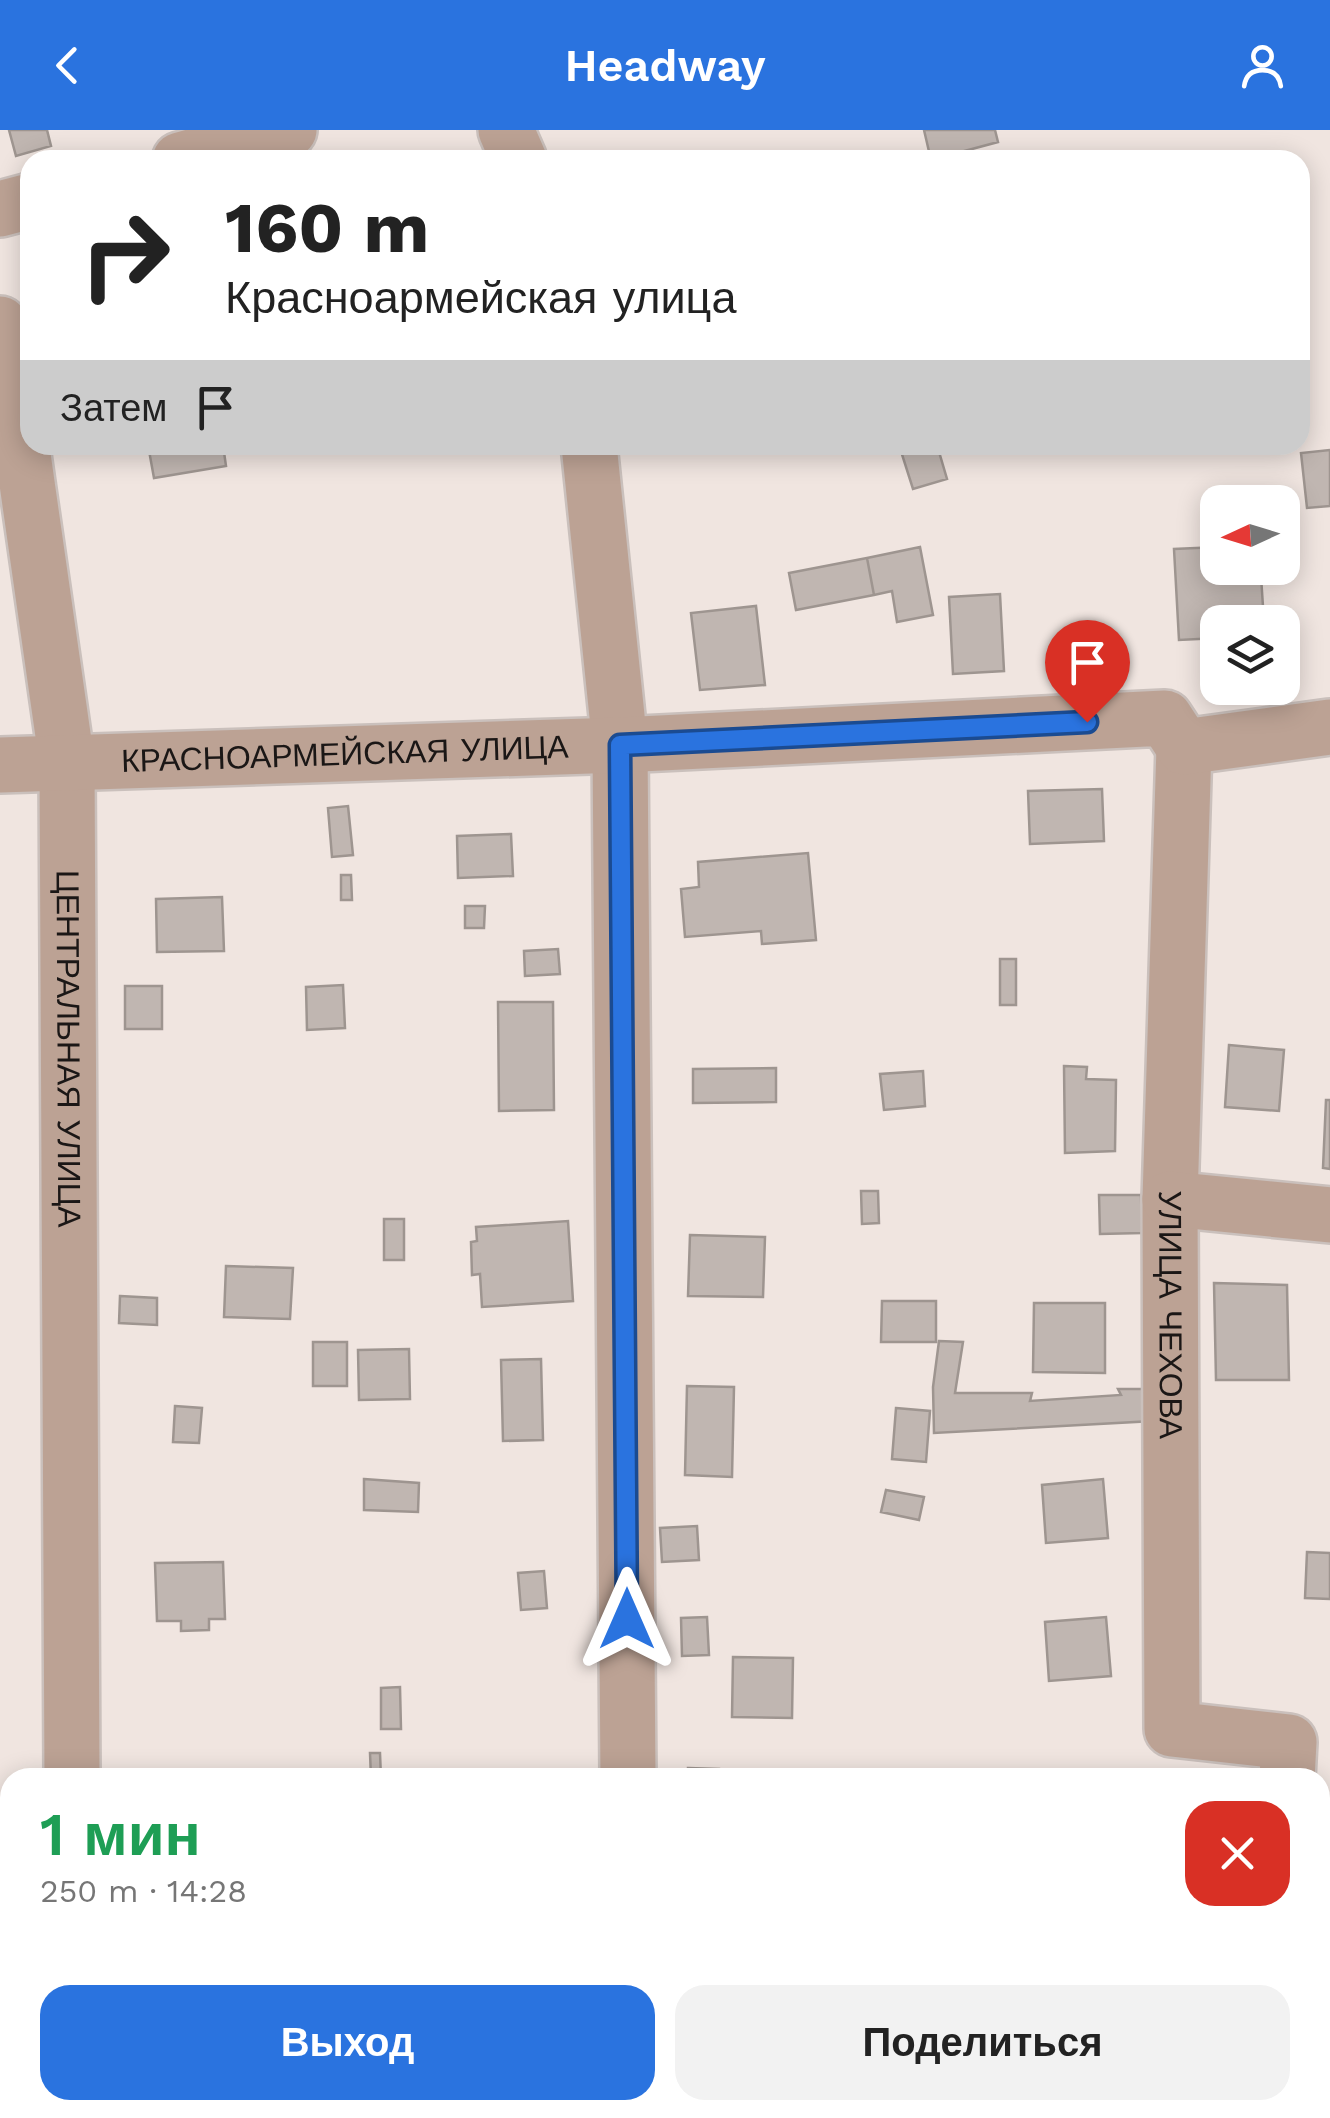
<!DOCTYPE html>
<html lang="ru">
<head>
<meta charset="utf-8">
<style>
	:root { --surface:#fff; --page:#f2f2f2; --text:#222; --muted:#767676; --accent:#2a73df }
	body { margin:0; font-family:"Work Sans",sans-serif; background:var(--page); color:var(--text); height:100vh; display:flex; flex-direction:column; font-size:38px; white-space:nowrap }
	* { box-sizing:border-box; margin:0 }
	p { font-size:32px; color:var(--muted) }
	.icon { flex:none; width:55px; height:55px; fill:none; stroke:currentColor; stroke-width:2; stroke-linecap:round; stroke-linejoin:round }
	.map { position:relative; flex:1; overflow:hidden }
	.drawer { position:absolute; left:0px; top:1638px; width:1330px; height:352px; display:flex; flex-direction:column; background:var(--surface); border-radius:30px 30px 0 0; box-shadow:0 5px 25px #0003 }
	.drawer>* { flex:none }
	.top-card { position:absolute; left:20px; top:20px; width:1290px; height:305px; border-radius:30px; box-shadow:0 5px 25px #0003; background:#fff; color:var(--text); overflow:hidden }
	.needle { width:65px; rotate:266deg }
	.controls { position:absolute; left:1200px; top:355px; display:grid; gap:20px }
	.controls a { display:grid; place-items:center; width:100px; height:100px; border-radius:20px; background:var(--surface); box-shadow:0 5px 25px #0003; font-size:50px }
	.pin { position:absolute; display:grid; place-items:center; width:85px; height:85px; color:#fff; margin:-102px -42px; border-radius:50% 50% 50% 0; rotate:-45deg; box-shadow:0 0 10px #0007 }
	.pin .icon { rotate:45deg }
	.me { position:absolute; width:110px; margin:-55px; rotate:0deg; stroke-linejoin:round; filter:drop-shadow(0 0 8px #0008) }
	.turn { display:flex; align-items:center; gap:35px; height:210px; padding:0 40px; font-size:45px }
	.turn .icon { width:130px; height:130px; stroke-width:2.5 }
	.turn b { display:block; font-size:70px; line-height:85px }
	.then { display:flex; align-items:center; height:95px; padding:0 40px; background:#0003; gap:20px; font-size:38px }
	.round { display:grid; place-items:center; flex:none; width:105px; height:105px; border-radius:30px; background:var(--page) }
	.overview { display:flex; align-items:center; justify-content:space-between; height:170px; padding:0 40px }
	h1 { font-size:60px; font-weight:600; line-height:75px; color:#1e9e55 }
	.primary-button { display:flex; gap:20px; margin-top:auto; padding:20px 40px }
	.primary-button a { flex:1; height:115px; border-radius:30px; background:var(--accent); color:#fff; font-size:40px; font-weight:600; line-height:115px; text-align:center }
	.primary-button a+a { background:var(--page); color:var(--text) }
	header { display:flex; justify-content:space-between; align-items:center; height:130px; padding:0 40px; background:var(--accent); color:#fff; font-size:45px; font-weight:600 }
	.map>svg:first-child { display:block }
	.building { fill:#c0b6b1; stroke:#9e9590; stroke-width:2.5 }
	.lines { fill:none; stroke-linecap:round; stroke-linejoin:round }
	.minor-casing { stroke:#cac0bc; stroke-width:60 }
	.minor { stroke:#bca294; stroke-width:55 }
	.route-casing { stroke:#1b4b91; stroke-width:25 }
	.route { stroke:#2a73df; stroke-width:18 }
	.labels { text-anchor:middle; stroke-width:9; stroke-linejoin:round; paint-order:stroke }
	.street-label { font-size:32px; fill:#1b1716; stroke:#fff }
</style>
</head>
<body>
<header><svg class="icon" aria-label="back" viewBox="0 0 24 24"><path d="M15 5l-7 7 7 7"/></svg>Headway<svg class="icon" aria-label="person" viewBox="0 0 24 24"><circle cx="12" cy="8" r="4"/><path d="M4 21q1-7 8-7t8 7"/></svg></header>
<div class="map">
<svg width="1330" height="1988" viewBox="0 0 1330 1988">
	<rect width="100%" height="100%" fill="#f0e5e0"/>
	<!-- building -->
	<path class="building" d="M9,0H47L51,16L16,26Z
		M924,0H995L998,12L931,30Z
		M148,315H223L226,336L154,348Z
		M899,315H937L947,349L913,359Z
		M1330,320V376L1307,378L1301,323Z
		M920,417L933,485L897,492L892,461L874,465L867,428Z
		M1218,417V438H1225L1226,447L1261,446L1264,492H1218V508L1179,510L1174,419Z
		M867,428L874,465L796,480L789,443Z
		M1000,464L1004,541L953,544L949,467Z
		M756,476L765,555L700,560L691,483Z
		M1102,659L1104,711L1030,714L1028,661Z
		M348,676L353,725L332,727L328,678Z
		M511,704L513,746L458,748L457,706Z
		M808,723L816,810L762,814L761,801L685,807L681,759L699,757L698,732Z
		M341,745H351L352,770H341Z
		M222,767L224,821L157,822L156,769Z
		M465,776H485L484,798H465Z
		M558,819L560,844L525,846L524,821Z
		M1000,829H1016V875H1000Z
		M343,855L345,898L307,900L306,857Z
		M125,856H162V899H125Z
		M498,872H553L554,980L499,981Z
		M1229,915L1284,920L1279,981L1225,977Z
		M1064,936L1087,937L1086,949L1116,950L1115,1021L1065,1023Z
		M776,938V972L693,973V939Z
		M923,941L925,976L884,980L880,944Z
		M1326,970H1330V1039L1323,1038Z
		M861,1061H878L879,1093L862,1094Z
		M1099,1065H1141L1142,1103L1100,1104Z
		M384,1089H404V1130H384Z
		M568,1091L573,1171L482,1177L480,1144L472,1145L471,1112L477,1111L476,1097Z
		M690,1105L765,1107L763,1167L688,1166Z
		M226,1136L293,1138L290,1189L224,1187Z
		M1214,1153L1287,1155L1289,1250H1216Z
		M120,1166L157,1168V1195L119,1193Z
		M882,1171H936V1212H881Z
		M1034,1173H1105V1243L1033,1242Z
		M939,1211L963,1212L955,1263H1032L1030,1271L1121,1265L1118,1259H1151L1153,1291L934,1303L933,1257Z
		M313,1212H347V1256H313Z
		M409,1219L410,1269L359,1270L358,1220Z
		M541,1229L543,1310L503,1311L501,1230Z
		M687,1256L734,1257L732,1347L685,1345Z
		M175,1276L202,1278L199,1313L173,1312Z
		M896,1278L930,1281L926,1332L892,1329Z
		M364,1349L419,1353L418,1382L364,1380Z
		M1103,1349L1108,1408L1046,1413L1042,1355Z
		M886,1360L924,1367L919,1390L881,1382Z
		M697,1396L699,1430L662,1432L660,1398Z
		M1307,1422L1330,1423V1469L1305,1468Z
		M223,1432L225,1489H209V1500L181,1501V1491H157L155,1433Z
		M544,1441L547,1478L521,1480L518,1443Z
		M707,1487L709,1525L682,1526L681,1488Z
		M1106,1487L1111,1546L1049,1551L1045,1492Z
		M733,1527L793,1528L792,1588L732,1587Z
		M400,1557L401,1599H381V1558Z
		M370,1623H380L381,1648H371Z
		M688,1638L719,1639V1648H688Z
		M482,1980H550V1988H482Z
		M863,1980H916V1988H863Z"/>
	<g class="lines">
		<defs>
			<g id="minor">
				<path d="M506,0L519,30"/>
				<path d="M180,30L289,0"/>
				<path d="M0,79L30,71"/>
				<path id="s1" d="M0,194L14,262L67,633L72,1648"/>
				<path d="M589,315L620,615L628,1648"/>
				<path id="s2" d="M1184,617L1170,1069L1172,1599L1289,1612L1287,1648"/>
				<path id="s3" d="M0,635L620,615L1165,588L1184,617L1330,597"/>
				<path d="M1170,1069L1330,1085"/>
				<path d="M74,1980V1988"/>
				<path d="M629,1988V1980"/>
				<path d="M1266,1988L1267,1980"/>
			</g>
		</defs>
		<!-- minor casing -->
		<use href="#minor" class="minor-casing"/>
		<!-- minor -->
		<use href="#minor" class="minor"/>
	</g>
	<g class="lines">
		<defs>
			<path id="route" d="M627,1489L620,615L1087,592"/>
		</defs>
		<!-- route casing -->
		<use href="#route" class="route-casing"/>
		<!-- route -->
		<use href="#route" class="route"/>
	</g>
	<g class="labels">
		<!-- street labels -->
		<g class="street-label">
			<text dy="11" stroke="none"><textPath href="#s3" startOffset="345">КРАСНОАРМЕЙСКАЯ УЛИЦА</textPath></text>
			<text dy="11" stroke="none"><textPath href="#s1" startOffset="730">ЦЕНТРАЛЬНАЯ УЛИЦА</textPath></text>
			<text dy="11" stroke="none"><textPath href="#s2" startOffset="568">УЛИЦА ЧЕХОВА</textPath></text>
		</g>
	</g>
</svg>
<div class="controls">
<a><svg class="needle" viewBox="-14 -14 28 28"><path d="M0-13l5 13h-10z" fill="#e53935"/><path d="M0 13l5-13h-10z" fill="#767676"/></svg></a>
<a><svg class="icon" aria-label="layers" viewBox="0 0 24 24"><path d="M12 4l9 5-9 5-9-5zM3 14l9 5 9-5"/></svg></a>
</div>
<div class="pin" style="left:1087px;top:592px;background:#d93025"><svg class="icon" aria-label="arrive" viewBox="0 0 24 24"><path d="M6 21V4h12l-3 4 3 4H6"/></svg></div>
<svg class="me" style="left:627px;top:1489px" viewBox="-20 -20 40 40"><path d="M0-17L14 15 0 8-14 15z" fill="#2a73df" stroke="#fff" stroke-width="4"/></svg>
<div class="top-card">
<div class="turn"><svg class="icon" aria-label="right" viewBox="0 0 24 24"><path d="M7 20v-9h11M14 6l5 5-5 5"/></svg><div><b>160 m</b>Красноармейская улица</div></div>
<div class="then">Затем<svg class="icon" aria-label="arrive" viewBox="0 0 24 24"><path d="M6 21V4h12l-3 4 3 4H6"/></svg></div>
</div>
<section class="drawer">
<div class="overview"><div><h1>1 мин</h1><p>250 m · 14:28</p></div><a class="round" style="background:#d93025;color:#fff"><svg class="icon" aria-label="close" viewBox="0 0 24 24"><path d="M6 6l12 12M18 6L6 18"/></svg></a></div>
<div class="primary-button"><a>Выход</a><a>Поделиться</a></div>
</section>
</div>
</body>
</html>
